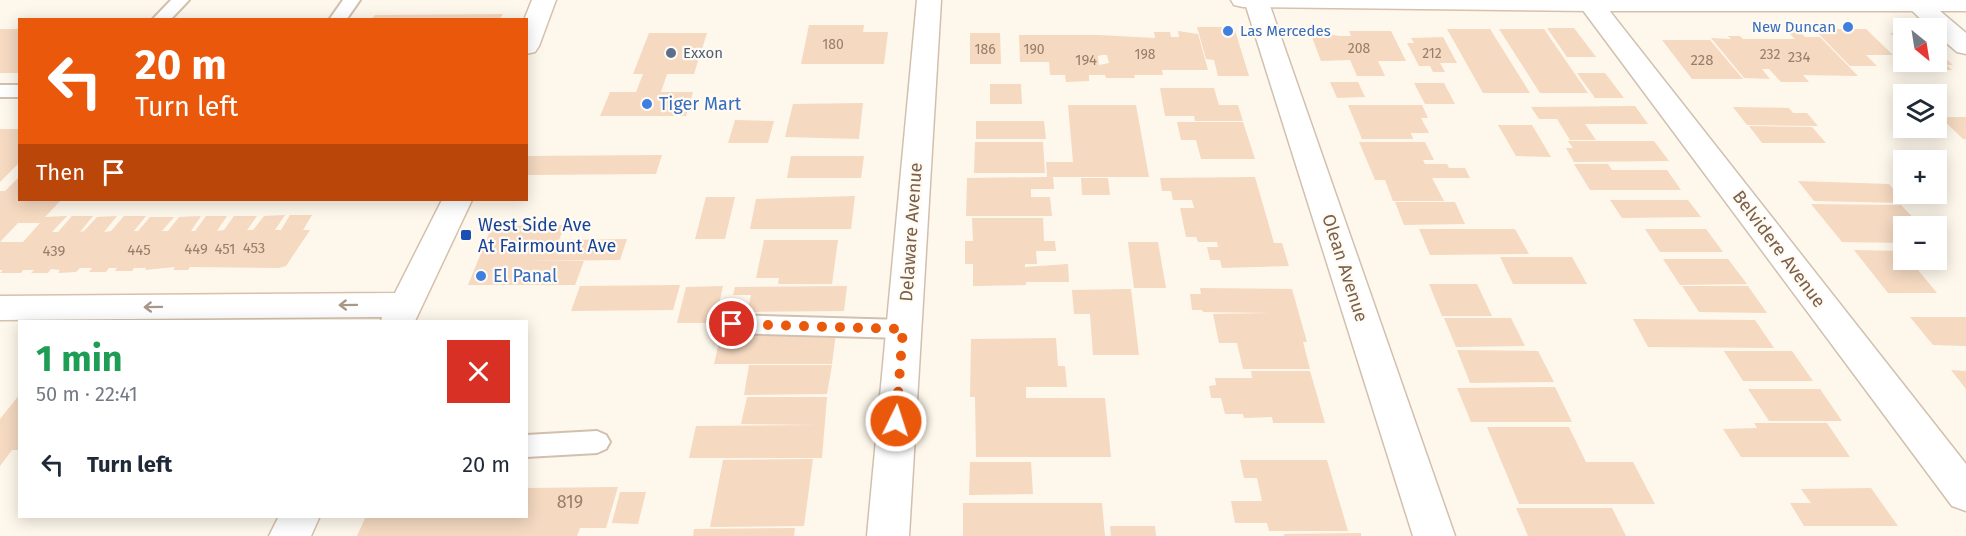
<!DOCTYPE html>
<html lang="en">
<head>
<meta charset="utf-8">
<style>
	:root { --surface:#fff; --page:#f6f6f7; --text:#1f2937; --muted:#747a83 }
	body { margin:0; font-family:"Fira Sans",sans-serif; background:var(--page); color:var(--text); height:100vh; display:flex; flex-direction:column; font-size:22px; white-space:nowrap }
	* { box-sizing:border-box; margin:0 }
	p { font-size:20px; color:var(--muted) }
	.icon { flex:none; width:33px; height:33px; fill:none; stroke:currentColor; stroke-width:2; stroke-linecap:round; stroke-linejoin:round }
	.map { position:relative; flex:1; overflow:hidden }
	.details { position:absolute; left:18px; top:320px; width:510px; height:198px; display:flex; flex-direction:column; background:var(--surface); border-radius:0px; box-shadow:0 3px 15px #0003 }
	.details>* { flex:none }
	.guide { position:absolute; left:18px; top:18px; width:510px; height:183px; border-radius:0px; box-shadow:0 3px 15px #0003; background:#ea580c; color:#fff; overflow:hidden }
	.needle { width:39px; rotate:150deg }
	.buttons { position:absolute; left:1893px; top:18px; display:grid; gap:12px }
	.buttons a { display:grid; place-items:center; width:54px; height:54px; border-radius:0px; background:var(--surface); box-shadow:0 3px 15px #0003; font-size:30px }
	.pin { position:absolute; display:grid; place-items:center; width:51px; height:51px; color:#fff; margin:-26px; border:3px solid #fff; border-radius:50%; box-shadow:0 2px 6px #0007 }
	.me { position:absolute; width:66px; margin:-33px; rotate:4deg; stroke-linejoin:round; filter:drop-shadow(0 0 4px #0008) }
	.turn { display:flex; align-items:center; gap:21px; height:126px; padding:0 18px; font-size:27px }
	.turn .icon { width:78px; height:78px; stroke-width:2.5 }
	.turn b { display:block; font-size:42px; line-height:51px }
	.then { display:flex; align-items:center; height:57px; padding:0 18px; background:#0003; gap:12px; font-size:22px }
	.round { display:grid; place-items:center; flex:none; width:63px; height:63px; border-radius:0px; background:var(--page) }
	.overview { display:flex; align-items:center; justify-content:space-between; height:102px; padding:0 18px }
	h1 { font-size:36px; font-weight:700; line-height:45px; color:#1e9e55 }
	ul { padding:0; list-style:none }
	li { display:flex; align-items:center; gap:18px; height:84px; padding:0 18px }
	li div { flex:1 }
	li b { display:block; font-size:22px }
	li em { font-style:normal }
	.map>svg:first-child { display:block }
	.building { fill:#f5d9c1; fill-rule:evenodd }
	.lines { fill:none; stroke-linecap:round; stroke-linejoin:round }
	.lane-casing { stroke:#d2c0af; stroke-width:4 }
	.street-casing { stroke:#d2c0af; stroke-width:3 }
	.secondary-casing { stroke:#d5c1ac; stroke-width:3 }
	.lane { fill:#fff; fill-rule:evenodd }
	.street { fill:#fff; fill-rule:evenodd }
	.secondary { fill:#fff; fill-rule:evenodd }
	.oneway { stroke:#a9978a }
	.route { stroke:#ea580c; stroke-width:10; stroke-dasharray:0 18 }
	.shop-dot { fill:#3f7fe0; stroke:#fffbf3; stroke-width:2 }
	.service-dot { fill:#5c6f8a; stroke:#fffbf3; stroke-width:2 }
	.transit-dot { fill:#1a4fb4; stroke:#fffbf3; stroke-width:2 }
	.labels { text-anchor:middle; stroke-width:4.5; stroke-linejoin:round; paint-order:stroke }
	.far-number-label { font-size:14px; fill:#9a7e68 }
	.far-shop-label { font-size:15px; fill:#366cbe; stroke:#fffbf3; text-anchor:end }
	.far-service-label { font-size:15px; fill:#4e5e75; stroke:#fffbf3; text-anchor:start }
	.number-label { font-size:15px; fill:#9a7e68 }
	.shop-label { font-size:18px; fill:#366cbe; stroke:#fffbf3; text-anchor:start }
	.transit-label { font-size:18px; fill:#164399; stroke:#fffbf3; text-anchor:start }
	.street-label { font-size:18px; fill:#7b5f4b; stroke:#fffbf3 }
	.near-number-label { font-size:18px; fill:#9a7e68 }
</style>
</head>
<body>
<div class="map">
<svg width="1966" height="536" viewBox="0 0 1966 536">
	<rect width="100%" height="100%" fill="#fef7eb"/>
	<!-- building -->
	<path class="building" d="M503,14L499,20H371L375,15Z
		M809,25H864L863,32H888L884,64H801Z
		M1197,27H1234L1249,76H1218L1214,60L1206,59Z
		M1547,28H1574L1596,57H1567Z
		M0,29H20V73H0Z
		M1447,29H1490L1530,93H1483Z
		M1499,29H1544L1588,93H1540Z
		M1785,29H1797L1805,37H1820L1858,76L1803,75L1809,82H1781L1769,69H1762L1770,79L1744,78L1711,38L1731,39L1728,36H1740L1743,39H1795Z
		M1814,29H1866L1893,55H1866L1877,66H1850Z
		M1178,31L1198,34L1208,70H1162L1163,75H1134L1135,78H1106L1105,75H1089V81L1066,82L1065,75H1050L1049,62H1020L1019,35H1099L1155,38L1154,32H1170L1171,37H1179ZM1102,55H1107L1109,63L1099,65L1098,56Z
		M1331,31L1333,35L1340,36H1351L1349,31H1391L1406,61H1378L1385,76H1357L1350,60L1321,61L1310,32Z
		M649,33H707L694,74H667L661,92H693L686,116H600L610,92H636L643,74H633Z
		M970,33H1000L1001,64H970Z
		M1890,33H1904V46Z
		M1443,37L1457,63H1440L1445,72H1433L1430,66H1419L1407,43H1414L1411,38Z
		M1662,40H1710L1743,79H1692Z
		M1936,50L1953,65H1947L1952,70H1936L1930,64H1923L1920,62H1936Z
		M1577,73H1605L1624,98H1595Z
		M1330,82H1358L1365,97L1337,98Z
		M1414,83H1444L1455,104H1425Z
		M990,84H1021L1022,104H990Z
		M1160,88H1214L1219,105H1238L1243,121H1195L1194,116H1165Z
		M863,103L859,139L785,137L793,104Z
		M1068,105H1136L1149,177H1053L1054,189H1031V197H1050L1052,216H966L967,178L1047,177L1046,162H1073Z
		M1348,105H1422L1428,118H1421L1429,133H1411L1413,139H1362Z
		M1635,106L1648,124H1585L1596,140H1570L1557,119H1539L1531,107Z
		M1733,107L1789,108L1793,113H1807L1818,126L1747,125Z
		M1940,117H1966V139H1963Z
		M735,120L774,121L768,143H728Z
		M976,121H1044L1046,139H976Z
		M1177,122H1243L1255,159H1201L1196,140H1181Z
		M1498,125H1532L1551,157L1516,156Z
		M1749,126L1812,127L1826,143H1762Z
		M0,129H20V162L0,182Z
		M1568,141H1654L1669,161L1574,162L1566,148H1573Z
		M975,142H1043L1045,173H974Z
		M1359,142H1425L1434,160H1423L1425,164H1447L1449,168H1465L1470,178H1432L1444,201H1393L1385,180H1375Z
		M662,155L656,174L526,175V156Z
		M791,156H864L861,178H787Z
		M1574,164H1608L1612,170H1667L1681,190H1590Z
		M20,176V200H61L45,217L67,216L52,232H58L72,216H93L80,232L84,231L97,217L117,216L104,232L111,231L124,216H146L134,231H138L150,217H174L162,231H168L179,217L201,216L191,231H195L206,216H227L217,231L224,230L234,216H257L247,230H253L264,216L285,215L275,230H281L290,215H312L303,230H310L286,266L279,268L190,267L188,270H173L175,267L145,270L146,268H134L132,271H115L117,268H109L106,272H89L92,268H80L76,272L58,273L60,270L51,269L48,273H31L34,270H23L21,273H0L3,270H0V191H5ZM18,223H40L23,242H0Z
		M1255,177L1274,243H1282L1289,266L1222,268L1220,260H1210L1207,247H1218L1217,242H1198L1196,237H1186L1180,208H1194L1192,200H1173L1171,191H1162L1160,178Z
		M1081,178H1108L1110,195H1082Z
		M1798,181L1889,184L1905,203L1814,201Z
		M855,196L851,229H750L756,199Z
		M706,197H735L725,239H695Z
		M1610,200H1688L1701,217L1622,218Z
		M1395,202H1455L1465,224L1404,225Z
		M1811,204L1901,205L1921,226H1904V243L1842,242Z
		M972,218H1043L1044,241H1055L1056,251H1036L1037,264H1025V267L1068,264L1069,282H1026V285L973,286V264H965V241H973Z
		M565,225L559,240L627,239L620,260L523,261H584L575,285H468L492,226Z
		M1419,229H1515L1529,254L1430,255Z
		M1645,229H1706L1723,252H1660Z
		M764,240H838L832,284H778L779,278H756Z
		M1128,242H1158L1166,288H1134Z
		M1854,250L1904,251V260H1934L1944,270H1918L1937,293H1888Z
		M1500,257H1572L1587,284H1513Z
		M1663,259H1728L1747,284L1680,285Z
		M1429,284H1477L1492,316H1442Z
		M680,285L673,310L571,311L580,286Z
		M723,286L715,323H677L686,287Z
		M847,286L844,311L747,312L751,295H733L735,287Z
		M1682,286H1748L1767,313L1699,312Z
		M1200,288L1292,289L1307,342H1303L1310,369H1243L1237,343H1219L1213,314L1276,313L1203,312L1202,310H1192L1190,294H1201Z
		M1131,289L1139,355H1093L1090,314H1074L1072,290Z
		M1910,317H1966V346L1933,345Z
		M1444,318H1511L1525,346L1456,347Z
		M1633,319L1755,320L1774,348L1648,347Z
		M836,333L832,364H714L721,334Z
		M1056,338L1058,366H1065L1067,387H1026V398H1105L1111,457H976L975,397H970L971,339Z
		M1457,350L1538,351L1554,382L1470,383Z
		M1724,351H1792L1813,381H1743Z
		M749,365H832L827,394L744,395Z
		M1951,370L1966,371V389Z
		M1251,371H1310L1325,423H1273L1272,417L1244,418L1243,414H1225L1221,398H1211L1209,386L1216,385L1215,378H1252Z
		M1555,387L1572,422H1471L1457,388Z
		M1748,389H1820L1842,421H1769Z
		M20,394V450H12L0,466V419Z
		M747,397H827L822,458H689L696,426L819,425L741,424Z
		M1754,423H1827L1850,457H1741L1723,429L1757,428Z
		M1487,427H1569L1586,462H1633L1655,504H1519Z
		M813,459L804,526L710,527L723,460Z
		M1240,460H1327L1348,531H1269L1267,523H1235L1231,501H1262L1257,478H1244Z
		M970,462H1031L1033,494L969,495Z
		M618,487L606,528H580L577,536H357L366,516H526V488Z
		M1871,488L1898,526H1804L1790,503H1811L1801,489Z
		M620,492H646L638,524L612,523Z
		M963,503H1102L1105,536H963Z
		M1516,508H1612L1626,536H1528Z
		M1110,526H1155L1156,536H1111Z
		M795,528L794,536H693L694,529Z
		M1361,533V536H1284V534Z"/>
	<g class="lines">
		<defs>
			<path id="lane" d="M171,0H189L170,20H152Z
				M343,0H360L346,20H329Z
				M0,85H20V97H0Z
				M732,315L903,320L911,323L915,329L911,335L903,338L732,333L724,330L720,324L724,318Z
				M597,431L606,435L610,442L606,449L597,453L526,457V435Z"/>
			<path id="street" d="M917,0H941L909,536H867Z
				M1244,0H1268L1455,536H1413Z
				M1581,0H1601L1966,464V511L1952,506L1582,9L1579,4Z
				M1906,0H1927L1966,33V54L1957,52L1936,34V28H1930L1904,3Z"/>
			<path id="secondary" d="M532,0H556L539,46L535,52L526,54V20H524Z
				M1231,0H1966V11H1591L1243,7L1234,5Z
				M442,200H472L415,321H381L382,317L0,320V296L395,293Z
				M279,516H320L311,536H269Z"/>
		</defs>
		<!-- lane casing -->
		<use href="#lane" class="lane-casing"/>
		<!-- street casing -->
		<use href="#street" class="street-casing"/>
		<!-- secondary casing -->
		<use href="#secondary" class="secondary-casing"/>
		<!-- lane -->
		<use href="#lane" class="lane"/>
		<!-- street -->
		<use href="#street" class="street"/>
		<!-- secondary -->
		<use href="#secondary" class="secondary"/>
	</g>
	<!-- one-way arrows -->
	<defs><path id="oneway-shaft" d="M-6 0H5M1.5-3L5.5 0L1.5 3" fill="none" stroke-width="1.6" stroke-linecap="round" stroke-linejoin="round" transform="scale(1.5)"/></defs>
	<g class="oneway">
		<use href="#oneway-shaft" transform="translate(348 305) rotate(179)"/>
		<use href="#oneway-shaft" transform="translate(153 307) rotate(179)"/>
	</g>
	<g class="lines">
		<!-- route -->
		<path class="route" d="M732,324L903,329L896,421"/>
	</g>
	<!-- markers -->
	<g class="shop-dot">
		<circle cx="1848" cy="27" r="6"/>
		<circle cx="1228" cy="31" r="6"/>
		<circle cx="647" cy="104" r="6"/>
		<circle cx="481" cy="276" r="6"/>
	</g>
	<circle class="service-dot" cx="671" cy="53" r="6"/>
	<rect class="transit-dot" x="460" y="229" width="12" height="12" rx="3"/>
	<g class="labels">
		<!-- far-number labels -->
		<g class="far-number-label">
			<text x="833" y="49">180</text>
			<text x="1359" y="53">208</text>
			<text x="985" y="54">186</text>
			<text x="1034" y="54">190</text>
			<text x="1432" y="58">212</text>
			<text x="1145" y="59">198</text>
			<text x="1770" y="59">232</text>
		</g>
		<!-- far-shop labels -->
		<g class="far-shop-label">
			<text x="1836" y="32">New Duncan</text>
			<text x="1240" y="36" text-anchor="start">Las Mercedes</text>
		</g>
		<!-- far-service labels -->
		<g class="far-service-label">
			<text x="683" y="58">Exxon</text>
		</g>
		<!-- number labels -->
		<g class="number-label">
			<text x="1799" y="62">234</text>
			<text x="1086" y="65">194</text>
			<text x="1702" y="65">228</text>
			<text x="254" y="253">453</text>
			<text x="196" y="254">449</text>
			<text x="225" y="254">451</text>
			<text x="139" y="255">445</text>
			<text x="54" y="256">439</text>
		</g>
		<!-- shop labels -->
		<g class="shop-label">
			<text x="659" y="110">Tiger Mart</text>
			<text x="493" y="282">El Panal</text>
		</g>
		<!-- transit labels -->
		<g class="transit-label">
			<text x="478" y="231">West Side Ave<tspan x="478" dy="21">At Fairmount Ave</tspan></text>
		</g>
		<!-- street labels -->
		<g class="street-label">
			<text transform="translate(911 232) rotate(-86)" y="6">Delaware Avenue</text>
			<text transform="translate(1779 249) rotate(53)" y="6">Belvidere Avenue</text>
			<text transform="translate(1345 268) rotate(72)" y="6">Olean Avenue</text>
		</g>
		<!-- near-number labels -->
		<g class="near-number-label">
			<text x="570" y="508">819</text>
		</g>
	</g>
</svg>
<div class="buttons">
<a><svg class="needle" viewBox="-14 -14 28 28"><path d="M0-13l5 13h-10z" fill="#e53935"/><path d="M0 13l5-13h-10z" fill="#747a83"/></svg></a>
<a><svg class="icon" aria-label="layers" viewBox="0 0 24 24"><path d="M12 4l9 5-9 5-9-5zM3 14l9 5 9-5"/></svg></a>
<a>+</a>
<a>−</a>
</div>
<div class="pin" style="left:732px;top:324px;background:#d93025"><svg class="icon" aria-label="arrive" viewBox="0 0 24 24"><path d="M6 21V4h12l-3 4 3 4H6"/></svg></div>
<svg class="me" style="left:896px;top:421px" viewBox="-20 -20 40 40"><circle r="17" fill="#ea580c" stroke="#fff" stroke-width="3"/><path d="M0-11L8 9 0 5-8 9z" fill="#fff"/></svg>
<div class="guide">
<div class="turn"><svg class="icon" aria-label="left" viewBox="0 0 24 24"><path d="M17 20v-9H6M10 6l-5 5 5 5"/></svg><div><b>20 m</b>Turn left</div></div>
<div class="then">Then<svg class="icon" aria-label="arrive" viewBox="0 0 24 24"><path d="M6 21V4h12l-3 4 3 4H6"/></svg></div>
</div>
<section class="details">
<div class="overview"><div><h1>1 min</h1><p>50 m · 22:41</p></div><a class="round" style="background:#d93025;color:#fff"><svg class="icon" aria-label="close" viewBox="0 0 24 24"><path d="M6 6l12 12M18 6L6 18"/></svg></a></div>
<ul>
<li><svg class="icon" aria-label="left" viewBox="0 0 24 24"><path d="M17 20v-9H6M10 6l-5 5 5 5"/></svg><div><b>Turn left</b></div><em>20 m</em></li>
</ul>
</section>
</div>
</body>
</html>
